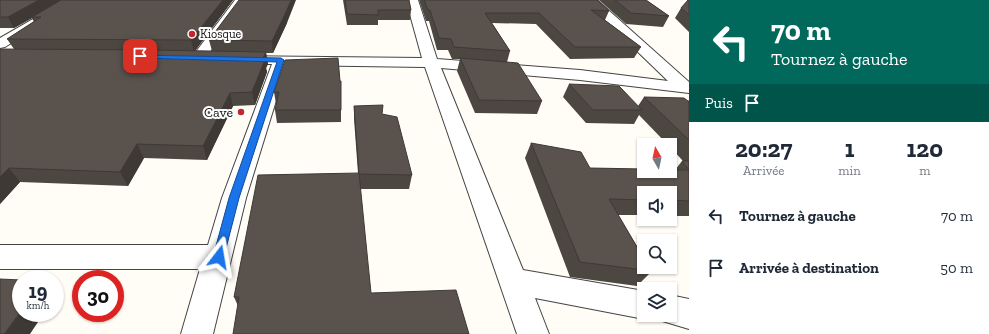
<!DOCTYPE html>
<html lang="fr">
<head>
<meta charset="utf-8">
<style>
	:root { --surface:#fff; --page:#f6f6f7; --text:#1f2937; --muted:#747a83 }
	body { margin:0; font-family:"Zilla Slab",serif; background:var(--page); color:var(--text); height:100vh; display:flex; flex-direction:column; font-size:15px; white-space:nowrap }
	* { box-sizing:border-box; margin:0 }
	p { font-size:13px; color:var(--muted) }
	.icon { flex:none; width:22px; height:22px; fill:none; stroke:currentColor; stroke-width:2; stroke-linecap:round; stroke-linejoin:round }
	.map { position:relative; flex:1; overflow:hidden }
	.details { display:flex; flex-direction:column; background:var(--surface); width:300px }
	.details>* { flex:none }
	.hud { background:#00695c; color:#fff; overflow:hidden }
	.needle { width:26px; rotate:351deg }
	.controls { position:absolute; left:637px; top:138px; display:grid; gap:8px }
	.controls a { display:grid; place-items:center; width:40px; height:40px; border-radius:0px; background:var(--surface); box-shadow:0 1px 3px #0004; font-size:20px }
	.speed { position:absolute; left:12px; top:270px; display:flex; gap:8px; font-size:20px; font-weight:700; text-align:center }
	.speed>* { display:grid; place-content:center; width:52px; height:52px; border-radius:50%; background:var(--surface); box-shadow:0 1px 3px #0004; line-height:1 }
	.speed small { font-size:10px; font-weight:400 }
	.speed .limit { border:6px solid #d22; background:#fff; color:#111 }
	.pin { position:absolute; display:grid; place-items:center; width:34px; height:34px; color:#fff; margin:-17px; border-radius:8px; box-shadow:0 2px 6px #0006 }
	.me { position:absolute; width:44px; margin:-22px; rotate:14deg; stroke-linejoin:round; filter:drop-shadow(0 0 3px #0008) }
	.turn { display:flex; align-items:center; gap:14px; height:84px; padding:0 16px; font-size:18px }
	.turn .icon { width:52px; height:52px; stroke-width:2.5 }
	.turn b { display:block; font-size:28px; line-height:34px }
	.then { display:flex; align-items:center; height:38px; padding:0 16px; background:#0003; gap:8px; font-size:15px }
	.eta { display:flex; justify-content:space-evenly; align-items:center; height:68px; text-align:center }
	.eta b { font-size:24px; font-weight:700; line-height:28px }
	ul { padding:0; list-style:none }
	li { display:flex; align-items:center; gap:12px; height:52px; padding:0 16px }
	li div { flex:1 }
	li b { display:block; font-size:15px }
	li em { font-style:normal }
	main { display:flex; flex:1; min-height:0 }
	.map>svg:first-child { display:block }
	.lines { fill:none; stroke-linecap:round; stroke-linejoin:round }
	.street-casing { stroke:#444; stroke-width:2 }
	.street { fill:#fff; fill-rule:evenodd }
	.wall { fill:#4d4742 }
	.shaded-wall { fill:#3f3936 }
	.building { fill:#5a524d; stroke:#3f3936 }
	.route { fill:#1a73e8; stroke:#114b97 }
	.poi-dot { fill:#c4262e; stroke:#fff; stroke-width:1.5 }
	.labels { text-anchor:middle; stroke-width:4; stroke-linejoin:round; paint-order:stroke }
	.far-poi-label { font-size:12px; fill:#111; stroke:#fff; text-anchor:start }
	.poi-label { font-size:14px; fill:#111; stroke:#fff; text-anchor:end }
</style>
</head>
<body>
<main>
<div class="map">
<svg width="689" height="334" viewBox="0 0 689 334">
	<rect width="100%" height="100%" fill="#fffdf5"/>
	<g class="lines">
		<defs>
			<path id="street" d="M66,0H80L5,47L0,48V38Z
				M235,0H247L204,60H194L192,57Z
				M406,0H418L437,59L580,70L668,81L584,0H597L689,82V93L580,80L441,68L523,270L644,291V315H655L644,319L535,298L549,334H517L425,67L287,65L246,198L213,334H181L200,269H0V245H208L222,198L272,64H237L232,62L229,59L232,56L422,58Z
				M670,295L689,299V329L659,320L657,315H670Z"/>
		</defs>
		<!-- street casing -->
		<use href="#street" class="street-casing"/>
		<!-- street -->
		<use href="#street" class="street"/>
	</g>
	<!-- wall -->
	<path class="wall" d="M0,0H233L195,51H212L209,40L287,23L273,53H266L268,64L266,68L267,72L255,105L233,106L207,160L144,158L128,186L20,182L0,204L14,49L7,39L34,22L32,18L14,28H0Z
		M343,0H409L411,10L410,20H378V25H347Z
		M419,0H597L609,11L605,20L641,47L634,58L570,59L536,24L492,23L510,51L507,62L542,101L537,114L475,113L457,71L460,59H452L448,50H437L429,21H426Z
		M599,0H646L669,16L663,27L626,24Z
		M689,0V32L675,18L681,8Z
		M341,81V122L277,123L275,110L276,104L274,92Z
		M569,84L638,106L644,97L689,101V216H670V193H644V215H618L652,271L637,286L570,277L525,158L531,143L590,168L675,170L682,161H683L670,147V145H668L639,115L634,124L586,123L563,97Z
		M354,106L382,114L412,175L409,189H361L238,306L234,297L358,173L354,119Z"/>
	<!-- shaded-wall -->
	<path class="shaded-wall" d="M39,0H63L32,17V18L14,28L8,17Z
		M223,0H233L194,52L191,40Z
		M291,0H296L287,23L273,53L272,41Z
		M266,52L268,64L266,68L267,72L255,105L252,92L262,60Z
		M230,93L233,106L207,160L203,146Z
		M137,144L144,158L128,186L120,172Z
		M9,168L20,182L0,204V177Z
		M21,311V313H44L30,334H4Z"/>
	<!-- building -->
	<path class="building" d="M0,0H39L8,17H0Z
		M61,0H223L191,40L7,39L41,17H32Z
		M239,0H291L286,12L272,41L209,40Z
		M345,0H409L411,10H378V15L347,14Z
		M424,0H597L609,11L591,10L641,47H575L539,13H485L510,51L454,47L451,39L439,38L430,10H428Z
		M615,0H646L669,16L631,13Z
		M688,0H689V15L681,8Z
		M0,49L151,50L266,52L262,60H265L252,92L230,93L203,146L137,144L120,172L9,168L0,177Z
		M338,58L340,81H341V110H275L279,92H274L285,60Z
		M460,58L518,63L542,101L479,100Z
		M569,84L619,86L642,110H593Z
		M644,97L684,98L688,101H689V140Z
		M383,105L382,114L397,117L412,175L359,174L354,106Z
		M531,143L581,152L590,168L644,169V171H670V170H689L682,161H689V201L670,200V193H644V200L609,199L644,259V267H649L652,271L580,262Z
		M359,173L371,293L456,290L469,334H233L239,297H234L258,175Z
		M0,279L21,280V311L4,334H0Z"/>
	<!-- route -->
	<path class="route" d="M138,55L281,58L284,60L239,198L223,260L219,262L215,260L213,257L229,198L277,62L140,58L138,57Z"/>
	<!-- markers -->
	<g class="poi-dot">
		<circle cx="192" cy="34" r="4"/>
		<circle cx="241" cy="112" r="4"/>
	</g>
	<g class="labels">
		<!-- far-poi labels -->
		<g class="far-poi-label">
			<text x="200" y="38">Kiosque</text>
		</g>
		<!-- poi labels -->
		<g class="poi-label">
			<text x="233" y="117">Cave</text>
		</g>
	</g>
</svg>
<div class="controls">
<a><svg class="needle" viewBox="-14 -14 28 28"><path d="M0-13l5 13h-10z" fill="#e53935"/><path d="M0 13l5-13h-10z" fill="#747a83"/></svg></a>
<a><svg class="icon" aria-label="sound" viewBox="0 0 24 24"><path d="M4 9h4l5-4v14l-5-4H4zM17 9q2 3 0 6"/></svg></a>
<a><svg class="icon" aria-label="search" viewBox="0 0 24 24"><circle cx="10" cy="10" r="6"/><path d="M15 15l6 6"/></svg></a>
<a><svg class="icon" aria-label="layers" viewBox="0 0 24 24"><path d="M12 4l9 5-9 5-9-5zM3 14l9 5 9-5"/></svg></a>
</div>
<div class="speed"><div>19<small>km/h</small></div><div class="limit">30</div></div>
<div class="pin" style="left:140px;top:56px;background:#d93025"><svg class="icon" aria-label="arrive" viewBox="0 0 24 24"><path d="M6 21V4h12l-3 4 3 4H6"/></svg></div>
<svg class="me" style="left:219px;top:257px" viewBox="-20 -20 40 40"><path d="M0-17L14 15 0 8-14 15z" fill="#1a73e8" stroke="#fff" stroke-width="4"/></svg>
</div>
<section class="details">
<div class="hud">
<div class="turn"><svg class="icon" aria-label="left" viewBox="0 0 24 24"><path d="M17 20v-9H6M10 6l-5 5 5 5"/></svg><div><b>70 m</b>Tournez à gauche</div></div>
<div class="then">Puis<svg class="icon" aria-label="arrive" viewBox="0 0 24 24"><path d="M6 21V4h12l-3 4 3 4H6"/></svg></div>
</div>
<div class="eta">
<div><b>20:27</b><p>Arrivée</p></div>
<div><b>1</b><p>min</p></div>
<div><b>120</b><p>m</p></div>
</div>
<ul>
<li><svg class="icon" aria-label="left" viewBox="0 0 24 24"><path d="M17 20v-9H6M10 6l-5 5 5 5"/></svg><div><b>Tournez à gauche</b></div><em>70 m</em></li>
<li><svg class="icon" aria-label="arrive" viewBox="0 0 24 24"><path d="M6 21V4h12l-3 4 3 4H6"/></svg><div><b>Arrivée à destination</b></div><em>50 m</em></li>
</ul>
</section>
</main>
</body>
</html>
